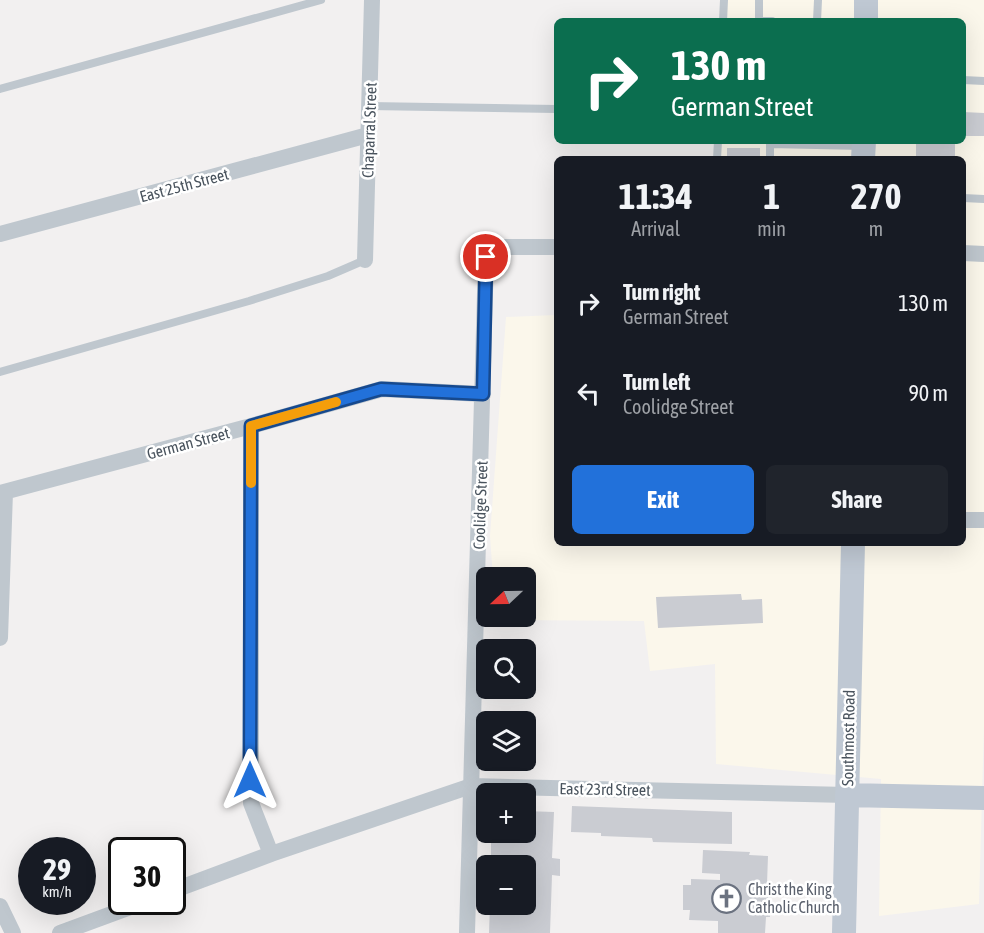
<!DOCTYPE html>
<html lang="en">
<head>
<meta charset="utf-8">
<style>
	:root { --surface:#171b24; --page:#20242c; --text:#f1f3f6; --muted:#9ea1a6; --accent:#2271da }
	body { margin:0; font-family:"Asap Condensed",sans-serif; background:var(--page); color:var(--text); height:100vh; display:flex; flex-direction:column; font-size:22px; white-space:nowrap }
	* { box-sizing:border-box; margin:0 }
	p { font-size:20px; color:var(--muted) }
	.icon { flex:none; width:33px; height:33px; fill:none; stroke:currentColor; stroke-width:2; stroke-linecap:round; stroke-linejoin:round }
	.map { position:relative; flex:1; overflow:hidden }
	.drawer { position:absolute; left:554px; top:156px; width:412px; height:390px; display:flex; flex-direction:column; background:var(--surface); border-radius:9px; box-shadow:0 6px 24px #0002 }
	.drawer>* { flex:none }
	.top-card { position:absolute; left:554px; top:18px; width:412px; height:126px; border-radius:9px; box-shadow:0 6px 24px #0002; background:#0b6e4f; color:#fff; overflow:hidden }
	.needle { width:39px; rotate:248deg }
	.fabs { position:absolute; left:476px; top:567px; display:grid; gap:12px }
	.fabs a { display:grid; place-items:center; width:60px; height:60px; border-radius:9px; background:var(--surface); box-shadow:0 6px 24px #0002; font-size:30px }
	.speed { position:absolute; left:18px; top:837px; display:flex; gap:12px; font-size:30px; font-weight:700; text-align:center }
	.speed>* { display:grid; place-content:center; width:78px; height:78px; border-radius:50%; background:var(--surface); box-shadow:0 6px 24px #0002; line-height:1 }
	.speed small { font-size:15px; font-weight:400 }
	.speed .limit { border:3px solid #111; border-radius:9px; background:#fff; color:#111 }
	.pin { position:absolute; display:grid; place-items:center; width:51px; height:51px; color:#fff; margin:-26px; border:3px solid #fff; border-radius:50%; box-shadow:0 2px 6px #0007 }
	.me { position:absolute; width:66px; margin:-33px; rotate:0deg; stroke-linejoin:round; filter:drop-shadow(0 0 4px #0008) }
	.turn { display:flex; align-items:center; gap:21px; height:126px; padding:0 18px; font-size:27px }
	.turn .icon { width:78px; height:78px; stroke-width:2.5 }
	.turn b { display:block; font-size:42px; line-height:51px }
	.eta { display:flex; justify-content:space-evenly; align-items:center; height:102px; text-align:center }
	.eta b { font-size:36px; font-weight:700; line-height:42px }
	.cta { display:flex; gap:12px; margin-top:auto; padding:12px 18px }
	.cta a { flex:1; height:69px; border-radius:9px; background:var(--accent); color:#fff; font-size:24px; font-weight:700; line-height:69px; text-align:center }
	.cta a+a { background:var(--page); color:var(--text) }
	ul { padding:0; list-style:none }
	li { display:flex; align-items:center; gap:18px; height:90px; padding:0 18px }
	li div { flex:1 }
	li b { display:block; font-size:22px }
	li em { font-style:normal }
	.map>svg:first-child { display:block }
	.commercial { fill:#fbf7eb }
	.building { fill:#caccd2 }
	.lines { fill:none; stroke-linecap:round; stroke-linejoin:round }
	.lane { stroke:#bfc7ce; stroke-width:8 }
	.street { stroke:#bfc7ce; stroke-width:16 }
	.secondary { stroke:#bfc8d3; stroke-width:24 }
	.route-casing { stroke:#16498e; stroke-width:15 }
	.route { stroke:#2271da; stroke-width:10 }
	.slow { stroke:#f59e0b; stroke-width:10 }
	.labels { text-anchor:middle; stroke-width:5; stroke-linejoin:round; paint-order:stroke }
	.street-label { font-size:16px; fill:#49535d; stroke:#fff }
	.worship-label { font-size:16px; fill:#5b616d; stroke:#fff; text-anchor:start }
</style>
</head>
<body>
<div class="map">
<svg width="984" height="933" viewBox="0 0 984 933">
	<rect width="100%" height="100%" fill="#f2f0f0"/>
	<!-- commercial -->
	<path class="commercial" d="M724,0H984V725L979,904L879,916L881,779L716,764L715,664L650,671L644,621L496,620V617L525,616V578H493L490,536L506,317L556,315V543H963V159H717L718,141H963V21H723Z"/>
	<!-- building -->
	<path class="building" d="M963,112L984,113V136H963Z
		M916,141H955V159H916Z
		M727,148H760V159H727Z
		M741,594L742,600L762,599L763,623L658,628L656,597Z
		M572,806L732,812V844L653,842L652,838L601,836V833L571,832Z
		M525,811L554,812L552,858L560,859V876L552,875L550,933H489L490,904H525V866H491V832H525Z
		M703,850L750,852L749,855L768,856L767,884H771L770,917H766L765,933H718V921L689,920L690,910H683V885H691V879L720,880V874L702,873Z"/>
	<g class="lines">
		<!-- lane -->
		<path class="lane" d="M759,0V21H772
			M723,21L724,0
			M817,21L818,0
			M963,80L984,81
			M0,89L321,0
			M369,106L556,109
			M717,159L718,141
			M770,159V144L863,146
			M963,198L984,199
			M0,372L249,301L328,276L365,260"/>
		<!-- street -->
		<path class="street" d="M0,234L368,135
			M963,253L984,254
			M365,260L372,0
			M251,426V803L271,854
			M0,493L251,426L382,389L483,394
			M963,520H984
			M0,638L5,492
			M172,891L271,854L471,786L847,795
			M0,906L13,933
			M60,933L144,902
			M467,933L486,257L501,247H556"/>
		<!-- secondary -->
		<path class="secondary" d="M866,21V0
			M863,159L864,141
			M847,795L984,798
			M844,933L853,543"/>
	</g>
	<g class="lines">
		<defs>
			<path id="route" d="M250,780L251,426L381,389L483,394L486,257"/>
		</defs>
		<!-- route casing -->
		<use href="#route" class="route-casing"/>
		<!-- route -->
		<use href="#route" class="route"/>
		<!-- slow -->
		<path class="slow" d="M251,483V426L336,402"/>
	</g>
	<!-- icons -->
	<defs>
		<symbol id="church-ring" viewBox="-11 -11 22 22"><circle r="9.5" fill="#fff" stroke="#6b7280" stroke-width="1.5"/><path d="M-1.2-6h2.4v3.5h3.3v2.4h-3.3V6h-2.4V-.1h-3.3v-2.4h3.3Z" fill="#6b7280"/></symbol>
	</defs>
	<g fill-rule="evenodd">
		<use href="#church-ring" x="710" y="882" width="33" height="33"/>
	</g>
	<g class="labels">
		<!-- street labels -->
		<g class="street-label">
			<text transform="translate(369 130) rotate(-88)" y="6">Chaparral Street</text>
			<text transform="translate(184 185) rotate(-15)" y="6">East 25th Street</text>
			<text transform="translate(188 443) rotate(-15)" y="6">German Street</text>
			<text transform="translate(480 505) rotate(-88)" y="6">Coolidge Street</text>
			<text transform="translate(848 738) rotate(-89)" y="6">Southmost Road</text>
			<text transform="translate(605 789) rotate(1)" y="6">East 23rd Street</text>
		</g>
		<!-- worship labels -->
		<g class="worship-label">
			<text x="748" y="895">Christ the King<tspan x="748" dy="18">Catholic Church</tspan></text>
		</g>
	</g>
</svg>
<div class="fabs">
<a><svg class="needle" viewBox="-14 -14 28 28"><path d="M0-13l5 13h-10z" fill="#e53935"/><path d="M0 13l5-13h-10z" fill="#9ea1a6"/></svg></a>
<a><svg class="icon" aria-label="search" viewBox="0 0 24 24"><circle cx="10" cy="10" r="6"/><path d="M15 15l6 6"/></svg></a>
<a><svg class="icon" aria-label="layers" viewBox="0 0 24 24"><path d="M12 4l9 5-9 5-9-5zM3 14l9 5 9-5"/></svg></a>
<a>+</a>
<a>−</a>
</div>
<div class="speed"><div>29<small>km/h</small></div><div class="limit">30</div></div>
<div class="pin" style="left:486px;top:257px;background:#d93025"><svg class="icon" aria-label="arrive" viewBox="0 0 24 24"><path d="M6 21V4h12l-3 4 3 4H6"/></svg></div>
<svg class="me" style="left:250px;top:780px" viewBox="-20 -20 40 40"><path d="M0-17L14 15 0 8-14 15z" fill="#2271da" stroke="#fff" stroke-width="4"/></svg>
<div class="top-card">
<div class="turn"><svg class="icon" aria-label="right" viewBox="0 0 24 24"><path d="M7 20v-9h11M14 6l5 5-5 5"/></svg><div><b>130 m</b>German Street</div></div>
</div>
<section class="drawer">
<div class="eta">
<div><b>11:34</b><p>Arrival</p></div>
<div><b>1</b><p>min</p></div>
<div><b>270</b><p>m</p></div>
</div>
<ul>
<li><svg class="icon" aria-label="right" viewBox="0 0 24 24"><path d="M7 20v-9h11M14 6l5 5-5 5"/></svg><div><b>Turn right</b><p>German Street</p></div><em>130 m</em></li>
<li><svg class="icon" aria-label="left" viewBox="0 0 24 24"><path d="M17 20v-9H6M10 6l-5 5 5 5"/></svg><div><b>Turn left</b><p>Coolidge Street</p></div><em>90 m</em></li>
</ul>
<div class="cta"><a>Exit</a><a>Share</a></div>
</section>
</div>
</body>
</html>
